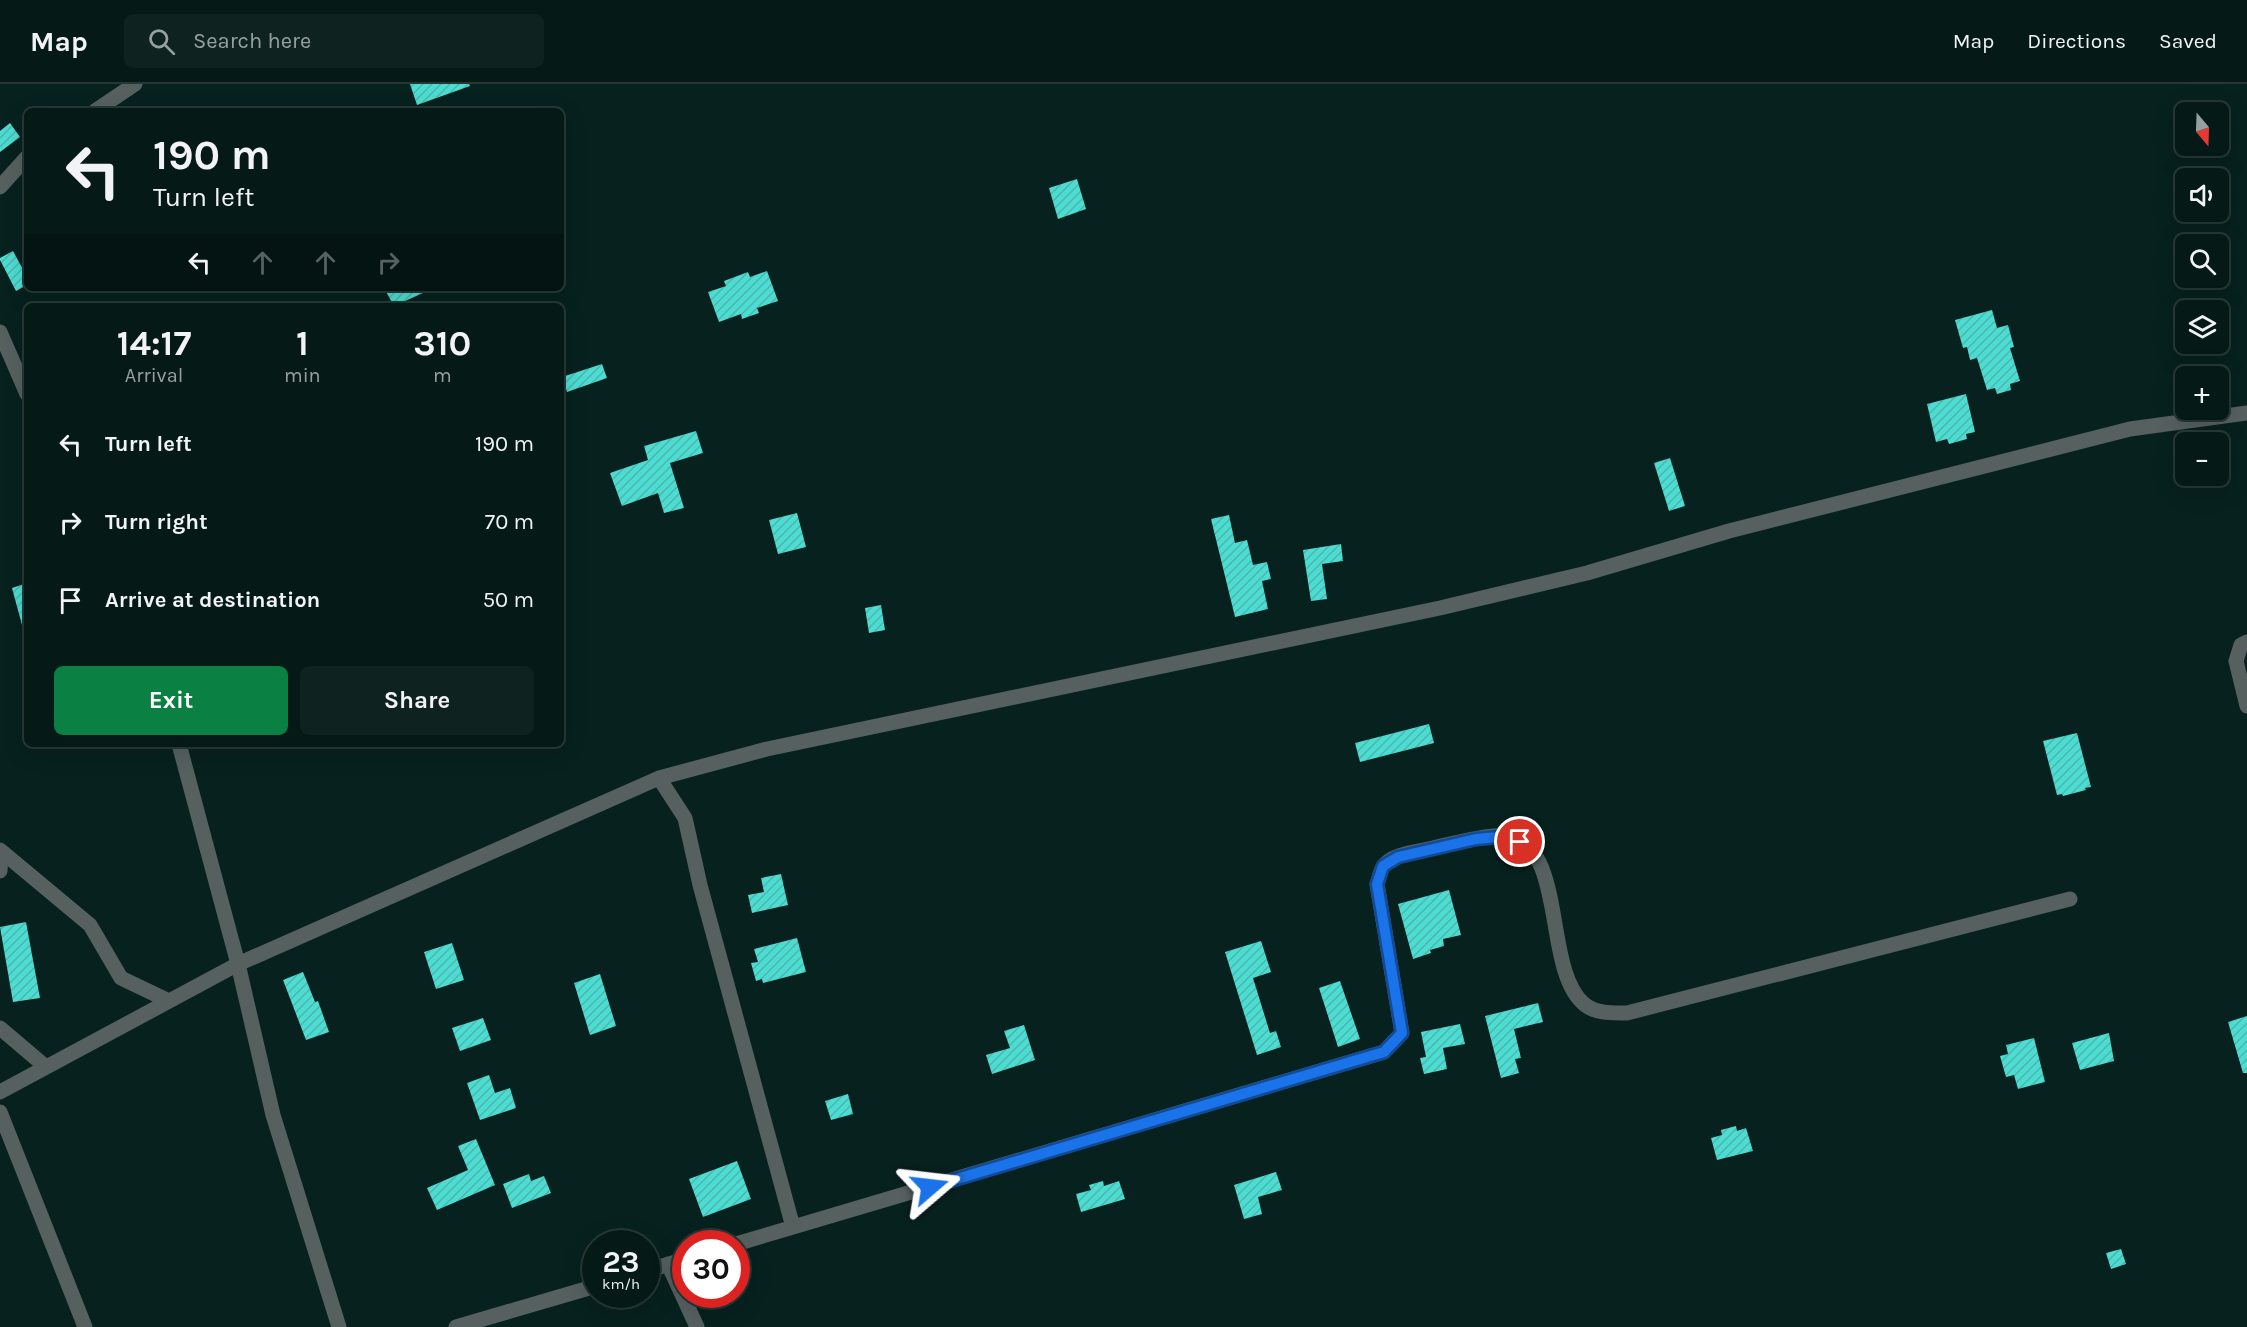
<!DOCTYPE html>
<html lang="en">
<head>
<meta charset="utf-8">
<style>
	:root { --surface:#051917; --page:#0e2220; --text:#f1f3f6; --muted:#97a0a1; --line:#263836; --accent:#0b8043 }
	body { margin:0; font-family:Karla,sans-serif; background:var(--page); color:var(--text); height:100vh; display:flex; flex-direction:column; font-size:22px; white-space:nowrap }
	* { box-sizing:border-box; margin:0 }
	p { font-size:20px; color:var(--muted) }
	.icon { flex:none; width:33px; height:33px; fill:none; stroke:currentColor; stroke-width:2; stroke-linecap:round; stroke-linejoin:round }
	.map { position:relative; flex:1; overflow:hidden }
	.side { position:absolute; left:24px; top:219px; width:540px; height:444px; display:flex; flex-direction:column; background:var(--surface); border-radius:9px; box-shadow:0 6px 24px #0002,0 0 0 2px var(--line) }
	.side>* { flex:none }
	.guide { position:absolute; left:24px; top:24px; width:540px; height:183px; border-radius:9px; box-shadow:0 6px 24px #0002,0 0 0 2px var(--line); background:#051917; color:var(--text); overflow:hidden }
	.needle { width:39px; rotate:161deg }
	.buttons { position:absolute; left:2175px; top:18px; display:grid; gap:12px }
	.buttons a { display:grid; place-items:center; width:54px; height:54px; border-radius:9px; background:var(--surface); box-shadow:0 6px 24px #0002,0 0 0 2px var(--line); font-size:30px }
	.speed { position:absolute; left:582px; top:1146px; display:flex; gap:12px; font-size:30px; font-weight:700; text-align:center }
	.speed>* { display:grid; place-content:center; width:78px; height:78px; border-radius:50%; background:var(--surface); box-shadow:0 6px 24px #0002,0 0 0 2px var(--line); line-height:1 }
	.speed small { font-size:15px; font-weight:400 }
	.speed .limit { border:9px solid #d22; background:#fff; color:#111 }
	.pin { position:absolute; display:grid; place-items:center; width:51px; height:51px; color:#fff; margin:-26px; border:3px solid #fff; border-radius:50%; box-shadow:0 2px 6px #0007 }
	.me { position:absolute; width:66px; margin:-33px; rotate:73deg; stroke-linejoin:round; filter:drop-shadow(0 0 4px #0008) }
	.turn { display:flex; align-items:center; gap:21px; height:126px; padding:0 30px; font-size:27px }
	.turn .icon { width:78px; height:78px; stroke-width:2.5 }
	.turn b { display:block; font-size:42px; line-height:51px }
	.lanes { display:flex; align-items:center; height:57px; padding:0 30px; background:#0003; justify-content:center; gap:30px; direction:ltr }
	.lanes .off { opacity:.35 }
	.eta { display:flex; justify-content:space-evenly; align-items:center; height:102px; text-align:center }
	.eta b { font-size:36px; font-weight:700; line-height:42px }
	.cta { display:flex; gap:12px; margin-top:auto; padding:12px 30px }
	.cta a { flex:1; height:69px; border-radius:9px; background:var(--accent); color:#fff; font-size:24px; font-weight:700; line-height:69px; text-align:center }
	.cta a+a { background:var(--page); color:var(--text) }
	ul { padding:0; list-style:none }
	li { display:flex; align-items:center; gap:18px; height:78px; padding:0 30px }
	li div { flex:1 }
	li b { display:block; font-size:22px }
	li em { font-style:normal }
	header { display:flex; align-items:center; gap:36px; box-sizing:border-box; height:84px; padding:0 30px; background:var(--surface); border-bottom:2px solid var(--line) }
	header strong { font-size:28px }
	nav { display:flex; gap:33px; margin-inline-start:auto; font-size:21px }
	.search { width:420px; height:54px; background:var(--page); display:flex; align-items:center; gap:15px; box-sizing:border-box; padding:0 21px; border-radius:9px; color:var(--muted); font-size:22px }
	.map>svg:first-child { display:block }
	.building { fill:url(#building-hatch) }
	.lines { fill:none; stroke-linecap:round; stroke-linejoin:round }
	.minor { stroke:#55605f; stroke-width:15 }
	.route-casing { stroke:#114b97; stroke-width:15 }
	.route { stroke:#1a73e8; stroke-width:10 }
</style>
</head>
<body>
<header>
<strong>Map</strong>
<div class="search"><svg class="icon" aria-label="search" viewBox="0 0 24 24"><circle cx="10" cy="10" r="6"/><path d="M15 15l6 6"/></svg>Search here</div>
<nav><a>Map</a><a>Directions</a><a>Saved</a></nav>
</header>
<div class="map">
<svg width="2247" height="1243" viewBox="0 0 2247 1243">
	<defs>
		<pattern id="building-hatch" width="6" height="6" patternUnits="userSpaceOnUse" patternTransform="scale(1.5)"><rect width="6" height="6" fill="#4ddcd1"/><path d="M-1 1l2-2M0 6l6-6M5 7l2-2" fill="none" stroke="#4bb7af"/></pattern>
	</defs>
	<rect width="100%" height="100%" fill="#07211f"/>
	<!-- building -->
	<path class="building" d="M410,0H469L470,2L417,21Z
		M10,39L20,53L0,68V47Z
		M1077,95L1086,125L1058,135L1049,104Z
		M13,167L27,193V201L16,207L0,176V174Z
		M767,187L778,217L757,224L759,229L742,235L741,230L719,238L708,208L726,202L724,197L748,188L750,193Z
		M384,204H434L394,222Z
		M1992,226L1997,244L2008,241L2014,263L2010,264L2020,297L2010,300L2011,306L1997,310L1995,304L1987,306L1977,274L1970,276L1967,263L1963,264L1955,236Z
		M602,280L607,294L567,308L562,293Z
		M1966,310L1975,348L1966,350L1967,355L1949,360L1947,355L1936,358L1927,320Z
		M696,347L703,369L670,379L684,424L664,429L658,409L622,422L610,389L648,376L644,362Z
		M1670,374L1685,422L1669,427L1654,379Z
		M797,429L806,463L778,470L769,436Z
		M1229,431L1235,459L1247,456L1253,481L1267,478L1271,495L1262,497L1268,525L1235,533L1211,435Z
		M1341,460L1343,477L1322,480L1327,515L1311,517L1303,466Z
		M27,499V541H22L12,504Z
		M881,521L885,546L869,549L865,524Z
		M1429,640L1434,659L1360,678L1355,659Z
		M2077,649L2091,703L2085,704L2086,706L2063,712L2062,710L2057,711L2043,657Z
		M781,790L788,821L752,829L748,811L764,808L761,794Z
		M1449,806L1461,851L1443,855L1444,862L1430,866L1431,869L1413,875L1398,820Z
		M26,838L40,914L13,918L0,843Z
		M797,854L806,888L763,899L762,895L756,897L751,879L758,878L754,865Z
		M1261,857L1271,888L1253,894L1270,949L1276,947L1281,963L1257,971L1225,868Z
		M452,859L464,896L436,905L424,868Z
		M303,888L315,918L318,917L329,948L306,956L283,896Z
		M600,890L616,942L590,951L574,899Z
		M1340,897L1360,955L1338,963L1319,904Z
		M1538,919L1543,938L1514,945L1521,974L1515,975L1519,989L1501,994L1485,932Z
		M2247,932V989H2243L2228,938Z
		M483,934L491,956L460,967L452,944Z
		M1460,940L1465,960L1443,964L1447,985L1424,990L1420,974L1426,973L1421,948Z
		M1024,941L1035,976L992,990L986,971L1010,964L1004,947Z
		M2109,949L2114,977L2080,986L2072,959Z
		M2034,954L2045,998L2018,1005L2014,991L2006,993L2000,972L2008,970L2006,961Z
		M489,991L495,1009L510,1004L516,1024L480,1036L467,999Z
		M848,1010L853,1030L831,1036L825,1017Z
		M1736,1042L1737,1047L1746,1044L1753,1067L1717,1076L1711,1054L1722,1051L1721,1046Z
		M476,1055L495,1101L437,1126L427,1104L468,1086L458,1062Z
		M737,1077L751,1115L703,1133L689,1095Z
		M1276,1088L1282,1106L1258,1113L1262,1130L1244,1135L1234,1101Z
		M529,1090L531,1097L544,1092L551,1109L512,1124L503,1100Z
		M1103,1097L1104,1102L1119,1097L1125,1115L1081,1128L1076,1110L1091,1106L1089,1101Z
		M2121,1165L2126,1180L2111,1185L2106,1169Z"/>
	<g class="lines">
		<!-- minor -->
		<path class="minor" d="M95,27L135,0
			M0,103L27,73
			M0,248L27,310
			M2247,558L2241,561L2236,577L2247,622
			M179,660L238,880L273,1031L339,1243
			M659,694L685,734L700,801L793,1143
			M0,766L90,841L121,894L169,917
			M0,787L1,769
			M0,944L46,983
			M0,1008L238,880L659,694L767,665L1440,524L1587,489L1729,447L2130,345L2247,329
			M0,1028L85,1243
			M736,1160L1384,968L1402,949L1377,800C1379,795 1380,788 1383,783C1392,769 1419,768 1433,764C1451,760 1492,749 1509,752C1567,765 1543,885 1584,920C1596,930 1612,929 1627,929L2070,815
			M668,1180L697,1243
			M646,1187L686,1175
			M456,1243L596,1202"/>
	</g>
	<g class="lines">
		<defs>
			<path id="route" d="M930,1103L1384,968L1402,949L1377,800L1383,782L1398,773L1476,755L1509,752L1520,758"/>
		</defs>
		<!-- route casing -->
		<use href="#route" class="route-casing"/>
		<!-- route -->
		<use href="#route" class="route"/>
	</g>
</svg>
<div class="buttons">
<a><svg class="needle" viewBox="-14 -14 28 28"><path d="M0-13l5 13h-10z" fill="#e53935"/><path d="M0 13l5-13h-10z" fill="#97a0a1"/></svg></a>
<a><svg class="icon" aria-label="sound" viewBox="0 0 24 24"><path d="M4 9h4l5-4v14l-5-4H4zM17 9q2 3 0 6"/></svg></a>
<a><svg class="icon" aria-label="search" viewBox="0 0 24 24"><circle cx="10" cy="10" r="6"/><path d="M15 15l6 6"/></svg></a>
<a><svg class="icon" aria-label="layers" viewBox="0 0 24 24"><path d="M12 4l9 5-9 5-9-5zM3 14l9 5 9-5"/></svg></a>
<a>+</a>
<a>−</a>
</div>
<div class="speed"><div>23<small>km/h</small></div><div class="limit">30</div></div>
<div class="pin" style="left:1520px;top:758px;background:#d93025"><svg class="icon" aria-label="arrive" viewBox="0 0 24 24"><path d="M6 21V4h12l-3 4 3 4H6"/></svg></div>
<svg class="me" style="left:930px;top:1103px" viewBox="-20 -20 40 40"><path d="M0-17L14 15 0 8-14 15z" fill="#1a73e8" stroke="#fff" stroke-width="4"/></svg>
<div class="guide">
<div class="turn"><svg class="icon" aria-label="left" viewBox="0 0 24 24"><path d="M17 20v-9H6M10 6l-5 5 5 5"/></svg><div><b>190 m</b>Turn left</div></div>
<div class="lanes"><svg class="icon" aria-label="left" viewBox="0 0 24 24"><path d="M17 20v-9H6M10 6l-5 5 5 5"/></svg><svg class="icon off" aria-label="ahead" viewBox="0 0 24 24"><path d="M12 20V5M6 11l6-6 6 6"/></svg><svg class="icon off" aria-label="ahead" viewBox="0 0 24 24"><path d="M12 20V5M6 11l6-6 6 6"/></svg><svg class="icon off" aria-label="right" viewBox="0 0 24 24"><path d="M7 20v-9h11M14 6l5 5-5 5"/></svg></div>
</div>
<section class="side">
<div class="eta">
<div><b>14:17</b><p>Arrival</p></div>
<div><b>1</b><p>min</p></div>
<div><b>310</b><p>m</p></div>
</div>
<ul>
<li><svg class="icon" aria-label="left" viewBox="0 0 24 24"><path d="M17 20v-9H6M10 6l-5 5 5 5"/></svg><div><b>Turn left</b></div><em>190 m</em></li>
<li><svg class="icon" aria-label="right" viewBox="0 0 24 24"><path d="M7 20v-9h11M14 6l5 5-5 5"/></svg><div><b>Turn right</b></div><em>70 m</em></li>
<li><svg class="icon" aria-label="arrive" viewBox="0 0 24 24"><path d="M6 21V4h12l-3 4 3 4H6"/></svg><div><b>Arrive at destination</b></div><em>50 m</em></li>
</ul>
<div class="cta"><a>Exit</a><a>Share</a></div>
</section>
</div>
</body>
</html>
